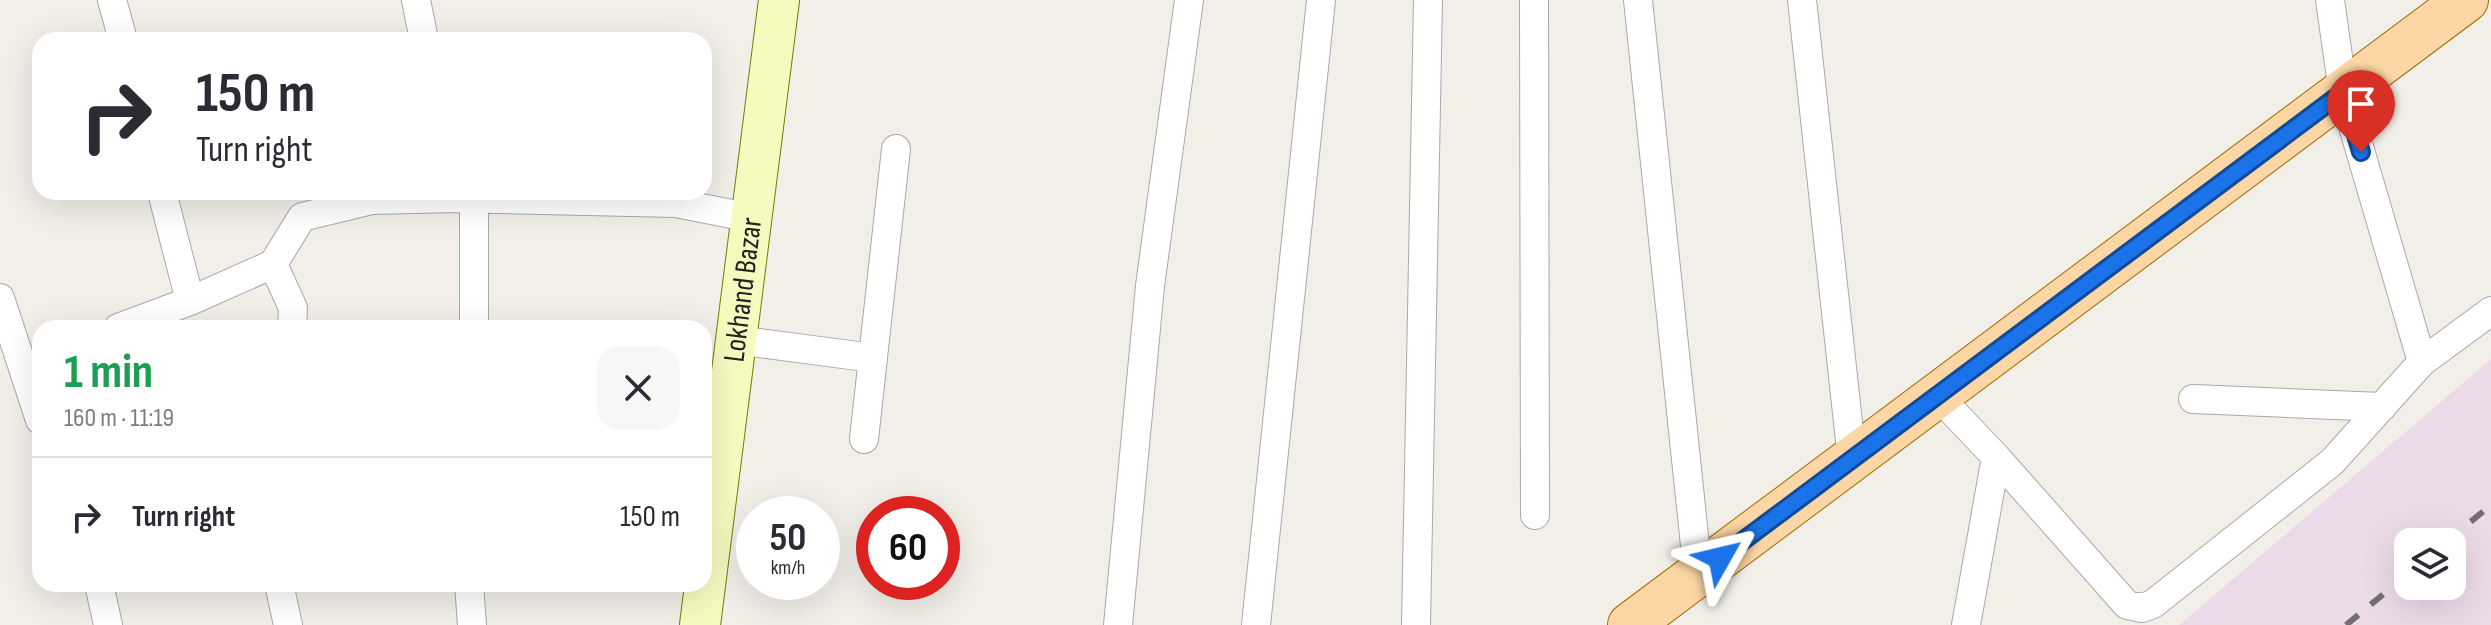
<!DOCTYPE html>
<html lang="en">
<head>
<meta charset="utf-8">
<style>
	:root { --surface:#fff; --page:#f7f7f7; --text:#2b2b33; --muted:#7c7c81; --line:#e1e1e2 }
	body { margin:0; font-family:"Sofia Sans Condensed",sans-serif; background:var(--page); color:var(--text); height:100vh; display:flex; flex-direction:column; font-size:30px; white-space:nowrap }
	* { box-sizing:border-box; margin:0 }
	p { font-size:26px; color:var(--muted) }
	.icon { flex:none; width:44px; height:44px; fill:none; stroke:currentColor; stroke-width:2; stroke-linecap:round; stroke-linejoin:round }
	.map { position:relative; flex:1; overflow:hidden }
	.side { position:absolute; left:32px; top:320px; width:680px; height:272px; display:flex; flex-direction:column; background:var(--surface); border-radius:24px; box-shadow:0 8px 32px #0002 }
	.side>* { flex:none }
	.banner { position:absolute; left:32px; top:32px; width:680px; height:168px; border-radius:24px; box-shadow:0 8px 32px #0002; background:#fff; color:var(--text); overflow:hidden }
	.fabs { position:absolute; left:2394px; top:528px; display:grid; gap:16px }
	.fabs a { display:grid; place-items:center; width:72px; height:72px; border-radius:16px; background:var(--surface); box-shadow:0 8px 32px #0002; font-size:40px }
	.speed { position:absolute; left:736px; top:496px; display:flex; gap:16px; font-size:40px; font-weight:700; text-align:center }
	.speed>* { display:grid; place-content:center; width:104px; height:104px; border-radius:50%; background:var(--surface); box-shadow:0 8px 32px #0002; line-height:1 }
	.speed small { font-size:20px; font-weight:400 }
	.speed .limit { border:12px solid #d22; background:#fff; color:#111 }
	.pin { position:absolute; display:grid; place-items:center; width:68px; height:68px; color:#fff; margin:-82px -34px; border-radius:50% 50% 50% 0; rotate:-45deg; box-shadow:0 0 8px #0007 }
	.pin .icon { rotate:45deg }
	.me { position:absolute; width:88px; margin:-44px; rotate:53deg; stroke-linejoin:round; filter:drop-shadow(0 0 6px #0008) }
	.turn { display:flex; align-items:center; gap:28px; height:168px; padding:0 32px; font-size:36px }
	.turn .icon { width:104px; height:104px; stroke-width:2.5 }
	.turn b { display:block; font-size:56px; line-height:68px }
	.round { display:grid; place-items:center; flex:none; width:84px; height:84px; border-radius:24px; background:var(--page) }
	.summary { display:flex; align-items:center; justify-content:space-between; height:136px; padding:0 32px }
	h1 { font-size:48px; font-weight:700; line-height:60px; color:#1e9e55 }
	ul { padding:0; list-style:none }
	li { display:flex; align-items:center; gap:24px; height:120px; padding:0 32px; border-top:2px solid var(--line) }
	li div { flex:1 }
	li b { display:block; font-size:30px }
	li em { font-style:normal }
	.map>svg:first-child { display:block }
	.industrial { fill:#ebdbe8; fill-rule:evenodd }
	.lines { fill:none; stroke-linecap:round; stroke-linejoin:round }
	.minor-casing { stroke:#a9a9a9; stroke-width:30 }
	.secondary-casing { stroke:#707d05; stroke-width:42 }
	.primary-casing { stroke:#a06b00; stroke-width:46 }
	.minor { stroke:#fff; stroke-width:28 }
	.secondary { stroke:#f7fabf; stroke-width:40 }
	.primary { stroke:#fcd6a4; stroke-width:44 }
	.rail { stroke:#707070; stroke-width:6; stroke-dasharray:16 16; stroke-linecap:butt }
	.route-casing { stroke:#114b97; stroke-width:20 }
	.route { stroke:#1a73e8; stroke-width:14 }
	.labels { text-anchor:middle; stroke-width:6; stroke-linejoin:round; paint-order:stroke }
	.street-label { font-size:30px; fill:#222; stroke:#fff }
</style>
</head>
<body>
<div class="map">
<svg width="2491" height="625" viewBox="0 0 2491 625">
	<rect width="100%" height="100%" fill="#f2efe9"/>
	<!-- industrial -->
	<path class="industrial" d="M2491,359V625H2179L2429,412ZM2408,542H2452V586H2408Z"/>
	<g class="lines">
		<defs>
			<path id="minor" d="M112,0L123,40
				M416,0L424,40
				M1534,0L1535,515
				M1638,0L1698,574
				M1802,0L1852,459
				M162,192L190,301
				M474,199V328
				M273,264L293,308L292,328
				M0,298L40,420
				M118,328L190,301L273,264L302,217L372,200L457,198L676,203L752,218
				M736,340L873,358
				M2422,362L2491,311
				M1937,395L1996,457L2127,605L2142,608L2153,604L2332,462L2422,362L2343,92L2330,0
				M2193,399L2382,407
				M864,439L896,149
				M99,584L108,625
				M279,584L288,625
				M469,584L472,625
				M1118,625L1150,286L1189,0
				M1256,625L1321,0
				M1416,625L1428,0
				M1966,625L1996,457"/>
			<g id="secondary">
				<path id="s1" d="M700,625L779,0"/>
			</g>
			<path id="primary" d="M1630,625L2466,0"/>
		</defs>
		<!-- minor casing -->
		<use href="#minor" class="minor-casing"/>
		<!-- secondary casing -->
		<use href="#secondary" class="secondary-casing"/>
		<!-- primary casing -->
		<use href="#primary" class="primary-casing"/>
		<!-- minor -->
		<use href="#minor" class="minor"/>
		<!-- secondary -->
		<use href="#secondary" class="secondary"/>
		<!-- primary -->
		<use href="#primary" class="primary"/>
		<!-- rail -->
		<path class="rail" d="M2446,542L2491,505
			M2346,625L2408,574"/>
	</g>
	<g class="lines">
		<defs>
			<path id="route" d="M1720,558L2343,92L2361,152"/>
		</defs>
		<!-- route casing -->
		<use href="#route" class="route-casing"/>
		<!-- route -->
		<use href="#route" class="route"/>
	</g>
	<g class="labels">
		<!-- street labels -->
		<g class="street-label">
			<text dy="10" stroke="none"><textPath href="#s1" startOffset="338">Lokhand Bazar</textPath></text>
		</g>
	</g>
</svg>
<div class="fabs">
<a><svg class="icon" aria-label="layers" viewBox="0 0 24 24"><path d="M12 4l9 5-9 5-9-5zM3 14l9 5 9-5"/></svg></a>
</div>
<div class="speed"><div>50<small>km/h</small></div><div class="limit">60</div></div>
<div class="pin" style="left:2361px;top:152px;background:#d93025"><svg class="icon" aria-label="arrive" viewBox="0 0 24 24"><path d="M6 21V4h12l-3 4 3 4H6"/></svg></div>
<svg class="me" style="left:1720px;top:558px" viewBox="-20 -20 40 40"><path d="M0-17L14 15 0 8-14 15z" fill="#1a73e8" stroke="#fff" stroke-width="4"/></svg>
<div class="banner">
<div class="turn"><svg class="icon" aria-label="right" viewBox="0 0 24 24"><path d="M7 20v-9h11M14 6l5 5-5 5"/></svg><div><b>150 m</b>Turn right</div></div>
</div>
<section class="side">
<div class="summary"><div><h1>1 min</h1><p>160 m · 11:19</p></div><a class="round"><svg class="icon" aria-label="close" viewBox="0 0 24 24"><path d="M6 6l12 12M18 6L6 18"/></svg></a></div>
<ul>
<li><svg class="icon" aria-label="right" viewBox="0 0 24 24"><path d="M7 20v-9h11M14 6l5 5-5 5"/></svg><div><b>Turn right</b></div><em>150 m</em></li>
</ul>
</section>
</div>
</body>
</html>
